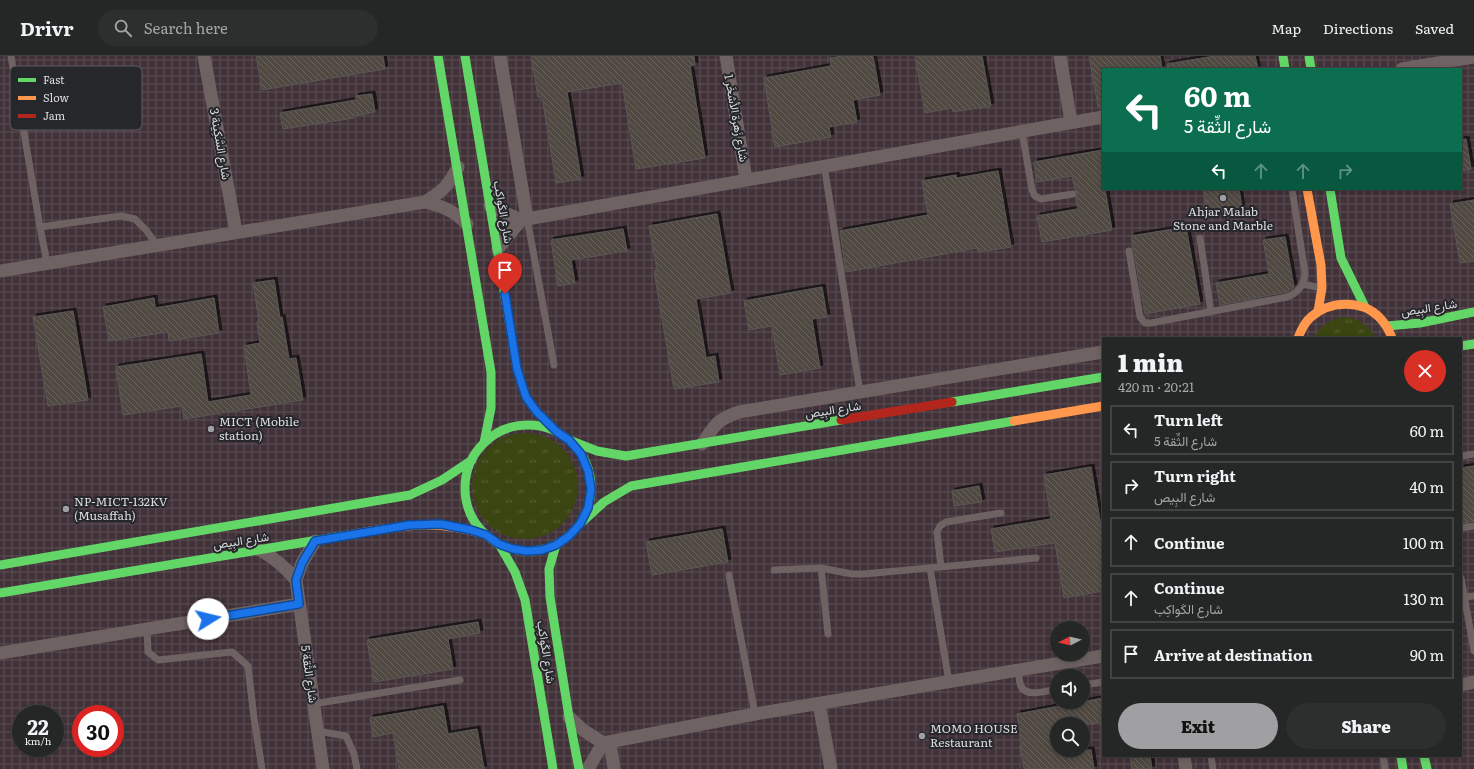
<!DOCTYPE html>
<html lang="en">
<head>
<meta charset="utf-8">
<style>
	:root { --surface:#252626; --page:#2d2e2e; --text:#f1f3f6; --muted:#a3a5a7; --line:#424343; --accent:#a0a0a3 }
	body { margin:0; font-family:Literata,Vazirmatn,serif; background:var(--page); color:var(--text); height:100vh; display:flex; flex-direction:column; font-size:15px; white-space:nowrap }
	* { box-sizing:border-box; margin:0 }
	p { font-size:13px; color:var(--muted) }
	.icon { flex:none; width:22px; height:22px; fill:none; stroke:currentColor; stroke-width:2; stroke-linecap:round; stroke-linejoin:round }
	.map { position:relative; flex:1; overflow:hidden }
	.details { position:absolute; left:1102px; top:281px; width:360px; height:420px; display:flex; flex-direction:column; background:var(--surface); border-radius:0px; box-shadow:0 2px 6px #0003,0 0 0 1px var(--line) }
	.details>* { flex:none }
	.hud { position:absolute; left:1102px; top:12px; width:360px; height:122px; border-radius:0px; box-shadow:0 2px 6px #0003,0 0 0 1px var(--line); background:#0b6e4f; color:#fff; overflow:hidden }
	.needle { width:26px; rotate:263deg }
	.tools { position:absolute; left:1050px; top:565px; display:grid; gap:8px }
	.tools a { display:grid; place-items:center; width:40px; height:40px; border-radius:50%; background:var(--surface); box-shadow:0 2px 6px #0003,0 0 0 1px var(--line); font-size:20px }
	.speed { position:absolute; left:12px; top:649px; display:flex; gap:8px; font-size:20px; font-weight:700; text-align:center }
	.speed>* { display:grid; place-content:center; width:52px; height:52px; border-radius:50%; background:var(--surface); box-shadow:0 2px 6px #0003,0 0 0 1px var(--line); line-height:1 }
	.speed small { font-size:10px; font-weight:400 }
	.speed .limit { border:6px solid #d22; background:#fff; color:#111 }
	.pin { position:absolute; display:grid; place-items:center; width:34px; height:34px; color:#fff; margin:-41px -17px; border-radius:50% 50% 50% 0; rotate:-45deg; box-shadow:0 0 4px #0007 }
	.pin .icon { rotate:45deg }
	.me { position:absolute; width:44px; margin:-22px; rotate:81deg; stroke-linejoin:round; filter:drop-shadow(0 0 3px #0008) }
	.turn { display:flex; align-items:center; gap:14px; height:84px; padding:0 16px; font-size:18px }
	.turn .icon { width:52px; height:52px; stroke-width:2.5 }
	.turn b { display:block; font-size:28px; line-height:34px }
	.lanes { display:flex; align-items:center; height:38px; padding:0 16px; background:#0003; justify-content:center; gap:20px; direction:ltr }
	.lanes .off { opacity:.35 }
	.round { display:grid; place-items:center; flex:none; width:42px; height:42px; border-radius:21px; background:var(--page) }
	.summary { display:flex; align-items:center; justify-content:space-between; height:68px; padding:0 16px }
	h1 { font-size:24px; font-weight:800; line-height:30px }
	.cta { display:flex; gap:8px; margin-top:auto; padding:8px 16px }
	.cta a { flex:1; height:46px; border-radius:24px; background:var(--accent); color:#111; font-size:16px; font-weight:800; line-height:46px; text-align:center }
	.cta a+a { background:var(--page); color:var(--text) }
	ul { padding:0; list-style:none }
	li { display:flex; align-items:center; gap:12px; height:50px; margin:0 8px 6px; padding:0 8px; border:2px solid var(--line); border-radius:0px }
	li div { flex:1 }
	li b { display:block; font-size:15px }
	li em { font-style:normal }
	header { display:flex; align-items:center; gap:24px; box-sizing:border-box; height:56px; padding:0 20px; background:var(--surface); border-bottom:1px solid var(--line) }
	header strong { font-size:19px }
	nav { display:flex; gap:22px; margin-inline-start:auto; font-size:14px }
	.search { width:280px; height:36px; background:var(--page); display:flex; align-items:center; gap:10px; box-sizing:border-box; padding:0 14px; border-radius:22px; color:var(--muted); font-size:15px }
	.map>svg:first-child { display:block }
	.industrial { fill:url(#industrial-grid); fill-rule:evenodd }
	.grass { fill:url(#grass-tufts) }
	.building { fill:url(#building-back-hatch); stroke:#585857; filter:url(#shadow) }
	.lines { fill:none; stroke-linecap:round; stroke-linejoin:round }
	.lane { stroke:#6f6263; stroke-width:7 }
	.street { stroke:#6f6263; stroke-width:13 }
	.fast { stroke:#63d668; stroke-width:9 }
	.slow { stroke:#ff974d; stroke-width:9 }
	.jam { stroke:#b3261e; stroke-width:9 }
	.route-casing { stroke:#114b97; stroke-width:10 }
	.route { stroke:#1a73e8; stroke-width:7 }
	.poi-dot { fill:#a0a0a3; stroke:#26272a; stroke-width:1.5 }
	.labels { text-anchor:middle; stroke-width:4; stroke-linejoin:round; paint-order:stroke }
	.street-label { font-size:12px; fill:#dcdcdf; stroke:#26272a }
	.poi-label { font-size:12px; fill:#dcdcdf; stroke:#26272a; text-anchor:start }
	.key { fill:#26272a; stroke:#5d5d60; stroke-width:1 }
	.key-label { font-size:11px; fill:#dcdcdf }
</style>
</head>
<body>
<header>
<strong>Drivr</strong>
<div class="search"><svg class="icon" aria-label="search" viewBox="0 0 24 24"><circle cx="10" cy="10" r="6"/><path d="M15 15l6 6"/></svg>Search here</div>
<nav><a>Map</a><a>Directions</a><a>Saved</a></nav>
</header>
<div class="map">
<svg width="1474" height="713" viewBox="0 0 1474 713">
	<defs>
		<pattern id="industrial-grid" width="8" height="8" patternUnits="userSpaceOnUse"><rect width="8" height="8" fill="#423239"/><path d="M0 4h8M4 0v8" fill="none" stroke="#5d4f55"/></pattern>
		<pattern id="grass-tufts" width="24" height="20" patternUnits="userSpaceOnUse"><rect width="24" height="20" fill="#3b4512"/><path d="M3 7l-1-3M5 7V3M7 7l1-3M15 17l-1-3M17 17v-4M19 17l1-3" fill="none" stroke="#575f34"/></pattern>
		<pattern id="building-back-hatch" width="6" height="6" patternUnits="userSpaceOnUse"><rect width="6" height="6" fill="#504842"/><path d="M-1 5l2 2M0 0l6 6M5-1l2 2" fill="none" stroke="#69625d"/></pattern>
		<filter id="shadow"><feDropShadow dx="3" dy="-3" stdDeviation="0" flood-color="#0009"/></filter>
	</defs>
	<rect width="100%" height="100%" fill="#313233"/>
	<!-- industrial -->
	<path class="industrial" d="M0,0H1474V713H0ZM1103,13H1461V133H1103ZM1103,282H1461V700H1103ZM1057,572H1083V598H1057ZM1057,620H1083V646H1057ZM21,658H55V692H21ZM81,658H115V692H81ZM1057,668H1083V694H1057Z"/>
	<!-- grass -->
	<path class="grass" d="M1349,261C1361,265 1370,270 1376,282H1314C1321,267 1333,262 1349,261Z
		M472 430a53 53 0 1 1 106 0a53 53 0 1 1-106 0Z"/>
	<!-- building -->
	<path class="building" d="M256,0H383L385,13L262,34Z
		M531,0H694L695,9L690,10L705,102L636,113L622,27L567,36L581,123L556,127L542,41H538Z
		M843,0H873L880,39L853,44L857,66L829,71L831,81L775,91L764,22L831,10L830,2Z
		M915,0H982L991,50L953,56L952,52L925,57Z
		M1089,0H1160L1162,13H1103V50L1098,51Z
		M1215,0H1255L1258,13H1168L1167,8Z
		M372,38L375,56L354,60V62L283,73L280,57L356,44V40Z
		M1466,83L1471,113L1461,115V84Z
		M1103,94V133H1105L1112,174L1042,186L1037,160L1078,153L1076,142L1078,138L1075,133L1072,120L1037,126L1034,106Z
		M998,115L1011,191L978,196L977,192L846,216L840,175L928,159L922,125L956,119L957,122Z
		M1203,133H1239L1242,152L1208,158Z
		M1474,144V205L1460,207L1450,148Z
		M717,158L731,237L696,243L706,302L715,300L719,326L674,333L654,215L657,214L649,170Z
		M1186,171L1200,248L1145,258L1131,180Z
		M623,173L627,195L571,204L575,227L558,230L551,184Z
		M1285,181L1294,231L1286,236L1220,249L1216,227L1269,218L1263,184Z
		M274,224L280,262L282,261L289,303L296,302L303,344L184,363L182,350L123,359L116,311L201,298L208,346L251,339L244,290L260,287L257,266L259,265L253,227Z
		M822,231L827,261L812,263L820,312L780,319L772,270L749,274L744,245Z
		M154,242L155,252L214,242L219,277L169,285L168,276L109,285L103,251Z
		M73,255L88,344L48,350L33,261Z
		M1474,410V465L1463,467L1461,453V412Z
		M1091,411L1103,483V535L1064,542L1055,487L995,496L991,473L1051,463L1044,419Z
		M979,430L982,446L954,450L952,435Z
		M722,473L728,506L652,519L646,486Z
		M478,566L480,577L448,583L453,613L374,626L367,584Z
		M1103,642V666L1083,669V668H1057V694H1091L1094,713H1024L1020,690H1022L1017,658Z
		M443,650L448,678L477,673L484,713H399L393,677L373,681L370,662Z
		M1130,700H1150L1152,713H1132Z"/>
	<g class="lines">
		<!-- lane -->
		<path class="lane" d="M11,0L40,171L47,207
			M1022,75L1032,134L1035,140L1041,143L1073,138
			M824,109L860,336
			M527,162L554,309
			M40,171L121,160L135,163L146,174L157,189
			M1200,182L1211,256
			M1129,195L1140,261L1145,267H1151L1287,241C1298,237 1304,229 1305,217L1292,133
			M1302,228L1322,232
			M1461,400L1474,398
			M1461,472L1474,470
			M941,511L937,476L940,470L946,466L1001,457
			M821,512L828,578
			M930,512L949,626
			M774,514L821,512L852,518H864L1036,502
			M729,519L755,658
			M1461,522L1474,595
			M1464,541L1474,540
			M147,573L148,596L158,604L232,596L248,610L254,662L262,713
			M1018,614C1019,618 1019,623 1020,627C1023,643 1046,635 1057,633
			M1083,629L1103,626
			M313,648L460,624
			M317,675L346,680L354,698L357,713
			M1211,700L1213,713
			M1383,700L1385,713"/>
		<!-- street -->
		<path class="street" d="M204,0L236,176
			M500,0L527,162
			M726,0L746,123
			M1060,0L1071,66
			M1402,13L1474,1
			M425,146C444,151 453,154 467,168
			M490,150L521,164L1103,61
			M498,193L521,164
			M0,215L425,146C443,135 448,130 458,111
			M702,388C716,368 716,364 739,356L1103,296
			M315,485L302,507L296,524L323,713
			M260,494C275,502 285,511 296,524
			M0,597L299,548
			M1461,629L1474,626
			M819,648L831,713
			M569,661L583,674L603,687L755,658L1103,600
			M610,686L614,713
			M1184,700L1186,713
			M588,713L603,687"/>
		<!-- fast -->
		<path class="fast" d="M438,0L491,316V352L484,387
			M465,0L517,313L526,341L536,355L556,375
			M1283,0L1285,13
			M1309,0L1311,13
			M1330,133L1341,202L1365,251
			M1387,270L1420,267L1474,256
			M1461,290L1474,288
			M952,346L1103,321
			M465 432a63 63 0 1 1 126 0a63 63 0 1 1-126 0Z
			M569,384L597,395L626,400L841,364
			M580,468L604,446L631,430L1014,365
			M499,488L515,516L525,544L553,713
			M556,489L549,513L550,541L569,661L579,713
			M0,509L410,439L442,424L472,404
			M0,537L348,479
			M1401,700L1403,713
			M1424,700L1427,713"/>
		<!-- slow -->
		<path class="slow" d="M1307,133L1321,209L1322,232L1318,255
			M1298,282C1301,274 1304,267 1311,261C1329,245 1361,243 1379,261C1385,267 1389,274 1392,282
			M1014,365L1103,350
			M348,479C400,470 434,462 486,479"/>
		<!-- jam -->
		<path class="jam" d="M841,364L952,346"/>
	</g>
	<g class="lines">
		<defs>
			<path id="route" d="M208,563L299,548L296,524L302,507L315,485L409,469L441,468L471,474L486,479L499,488L513,493L527,495L542,494L556,489L569,480L580,468L588,452L591,433L588,415L581,398L569,384L557,376L536,355L526,341L517,313L505,238"/>
		</defs>
		<!-- route casing -->
		<use href="#route" class="route-casing"/>
		<!-- route -->
		<use href="#route" class="route"/>
	</g>
	<!-- markers -->
	<g class="poi-dot">
		<circle cx="1223" cy="142" r="4"/>
		<circle cx="211" cy="373" r="4"/>
		<circle cx="66" cy="453" r="4"/>
		<circle cx="922" cy="680" r="4"/>
	</g>
	<g class="labels">
		<!-- street labels -->
		<g class="street-label">
			<text transform="translate(736 62) rotate(80)" y="4">شارع زَهرة الأشخَر 1</text>
			<text transform="translate(220 88) rotate(80)" y="4">شارع السَّكِينة 3</text>
			<text transform="translate(503 156) rotate(80)" y="4">شارع الكَواكِب</text>
			<text transform="translate(1429 252) rotate(-9)" y="4">شارع البِيص</text>
			<text transform="translate(833 354) rotate(-9)" y="4">شارع البِيص</text>
			<text transform="translate(241 485) rotate(-9)" y="4">شارع البِيص</text>
			<text transform="translate(546 596) rotate(81)" y="4">شارع الكَواكِب</text>
			<text transform="translate(309 618) rotate(82)" y="4">شارع الثِّقة 5</text>
		</g>
		<!-- poi labels -->
		<g class="poi-label">
			<text x="1223" y="160" text-anchor="middle">Ahjar Malab<tspan x="1223" dy="14">Stone and Marble</tspan></text>
			<text x="219" y="370">MICT (Mobile<tspan x="219" dy="14">station)</tspan></text>
			<text x="74" y="450">NP-MICT-132KV<tspan x="74" dy="14">(Musaffah)</tspan></text>
			<text x="930" y="677">MOMO HOUSE<tspan x="930" dy="14">Restaurant</tspan></text>
		</g>
	</g>
	<!-- legend -->
	<rect x="10" y="10" width="132" height="64" rx="6" class="key"/>
	<rect x="18" y="22" width="18" height="4" fill="#63d668"/>
	<rect x="18" y="40" width="18" height="4" fill="#ff974d"/>
	<rect x="18" y="58" width="18" height="4" fill="#b3261e"/>
	<g class="key-label">
		<text x="43" y="28">Fast</text>
		<text x="43" y="46">Slow</text>
		<text x="43" y="64">Jam</text>
	</g>
</svg>
<div class="tools">
<a><svg class="needle" viewBox="-14 -14 28 28"><path d="M0-13l5 13h-10z" fill="#e53935"/><path d="M0 13l5-13h-10z" fill="#a3a5a7"/></svg></a>
<a><svg class="icon" aria-label="sound" viewBox="0 0 24 24"><path d="M4 9h4l5-4v14l-5-4H4zM17 9q2 3 0 6"/></svg></a>
<a><svg class="icon" aria-label="search" viewBox="0 0 24 24"><circle cx="10" cy="10" r="6"/><path d="M15 15l6 6"/></svg></a>
</div>
<div class="speed"><div>22<small>km/h</small></div><div class="limit">30</div></div>
<div class="pin" style="left:505px;top:238px;background:#d93025"><svg class="icon" aria-label="arrive" viewBox="0 0 24 24"><path d="M6 21V4h12l-3 4 3 4H6"/></svg></div>
<svg class="me" style="left:208px;top:563px" viewBox="-20 -20 40 40"><circle r="19" fill="#fff"/><path d="M0-13L10 11 0 6-10 11z" fill="#1a73e8"/></svg>
<div class="hud">
<div class="turn"><svg class="icon" aria-label="left" viewBox="0 0 24 24"><path d="M17 20v-9H6M10 6l-5 5 5 5"/></svg><div><b>60 m</b>شارع الثِّقة 5</div></div>
<div class="lanes"><svg class="icon" aria-label="left" viewBox="0 0 24 24"><path d="M17 20v-9H6M10 6l-5 5 5 5"/></svg><svg class="icon off" aria-label="ahead" viewBox="0 0 24 24"><path d="M12 20V5M6 11l6-6 6 6"/></svg><svg class="icon off" aria-label="ahead" viewBox="0 0 24 24"><path d="M12 20V5M6 11l6-6 6 6"/></svg><svg class="icon off" aria-label="right" viewBox="0 0 24 24"><path d="M7 20v-9h11M14 6l5 5-5 5"/></svg></div>
</div>
<section class="details">
<div class="summary"><div><h1>1 min</h1><p>420 m · 20:21</p></div><a class="round" style="background:#d93025;color:#fff"><svg class="icon" aria-label="close" viewBox="0 0 24 24"><path d="M6 6l12 12M18 6L6 18"/></svg></a></div>
<ul>
<li><svg class="icon" aria-label="left" viewBox="0 0 24 24"><path d="M17 20v-9H6M10 6l-5 5 5 5"/></svg><div><b>Turn left</b><p>شارع الثِّقة 5</p></div><em>60 m</em></li>
<li><svg class="icon" aria-label="right" viewBox="0 0 24 24"><path d="M7 20v-9h11M14 6l5 5-5 5"/></svg><div><b>Turn right</b><p>شارع البِيص</p></div><em>40 m</em></li>
<li><svg class="icon" aria-label="ahead" viewBox="0 0 24 24"><path d="M12 20V5M6 11l6-6 6 6"/></svg><div><b>Continue</b></div><em>100 m</em></li>
<li><svg class="icon" aria-label="ahead" viewBox="0 0 24 24"><path d="M12 20V5M6 11l6-6 6 6"/></svg><div><b>Continue</b><p>شارع الكَواكِب</p></div><em>130 m</em></li>
<li><svg class="icon" aria-label="arrive" viewBox="0 0 24 24"><path d="M6 21V4h12l-3 4 3 4H6"/></svg><div><b>Arrive at destination</b></div><em>90 m</em></li>
</ul>
<div class="cta"><a>Exit</a><a>Share</a></div>
</section>
</div>
</body>
</html>
